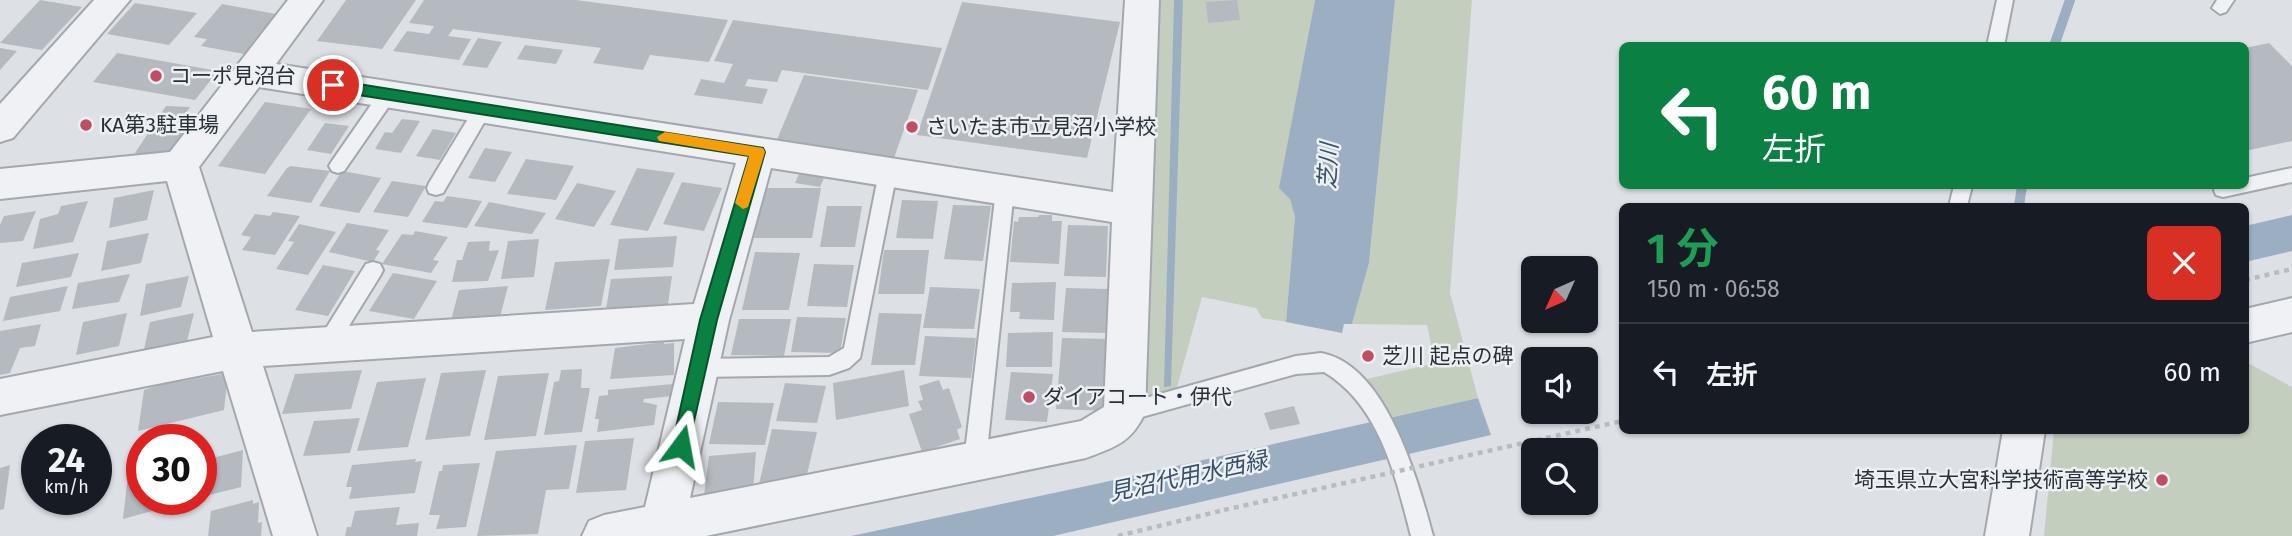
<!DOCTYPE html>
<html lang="ja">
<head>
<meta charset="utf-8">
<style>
	:root { --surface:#171b24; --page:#20242c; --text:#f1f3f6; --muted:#9ea1a6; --line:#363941 }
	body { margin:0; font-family:"Fira Sans","Noto Sans JP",sans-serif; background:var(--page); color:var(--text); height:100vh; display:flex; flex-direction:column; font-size:26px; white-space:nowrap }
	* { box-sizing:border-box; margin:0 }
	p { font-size:23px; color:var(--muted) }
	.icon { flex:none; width:38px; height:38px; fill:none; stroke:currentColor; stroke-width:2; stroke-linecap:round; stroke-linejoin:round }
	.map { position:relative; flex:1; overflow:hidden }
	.sheet { position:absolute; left:1619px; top:203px; width:630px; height:231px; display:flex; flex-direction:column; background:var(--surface); border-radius:10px; box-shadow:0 2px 5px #0004 }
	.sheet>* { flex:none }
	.top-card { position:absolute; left:1619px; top:42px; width:630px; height:147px; border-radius:10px; box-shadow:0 2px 5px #0004; background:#0b8043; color:#fff; overflow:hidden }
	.needle { width:46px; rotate:225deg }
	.fabs { position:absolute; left:1521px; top:256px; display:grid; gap:14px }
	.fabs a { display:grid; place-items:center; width:77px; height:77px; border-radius:10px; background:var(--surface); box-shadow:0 2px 5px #0004; font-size:35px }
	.speed { position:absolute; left:21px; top:424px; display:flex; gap:14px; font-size:35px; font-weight:700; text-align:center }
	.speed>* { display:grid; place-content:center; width:91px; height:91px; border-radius:50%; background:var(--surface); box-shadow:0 2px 5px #0004; line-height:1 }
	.speed small { font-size:18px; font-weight:400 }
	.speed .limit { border:10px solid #d22; background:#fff; color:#111 }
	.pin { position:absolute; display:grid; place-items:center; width:60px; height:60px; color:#fff; margin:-30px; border:4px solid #fff; border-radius:50%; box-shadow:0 2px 7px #0007 }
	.me { position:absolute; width:77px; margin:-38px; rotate:13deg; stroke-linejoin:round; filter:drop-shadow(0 0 5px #0008) }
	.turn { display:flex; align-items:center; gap:24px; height:147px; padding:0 28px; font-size:32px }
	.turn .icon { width:91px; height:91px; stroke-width:2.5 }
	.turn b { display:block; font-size:49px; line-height:60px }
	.round { display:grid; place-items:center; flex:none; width:74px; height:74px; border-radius:10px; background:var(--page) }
	.overview { display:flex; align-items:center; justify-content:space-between; height:119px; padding:0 28px }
	h1 { font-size:42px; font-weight:700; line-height:52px; color:#1e9e55 }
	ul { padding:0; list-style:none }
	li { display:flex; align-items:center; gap:21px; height:98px; padding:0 28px; border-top:2px solid var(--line) }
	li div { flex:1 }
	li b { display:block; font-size:26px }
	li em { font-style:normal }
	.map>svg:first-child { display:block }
	.green { fill:#c4cebf }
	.water { fill:#9cafc2 }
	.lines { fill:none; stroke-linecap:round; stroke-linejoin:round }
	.stream { stroke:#9cafc2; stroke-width:10 }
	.building { fill:#b5bac1 }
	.service-casing { stroke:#a3a8ae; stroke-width:4 }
	.minor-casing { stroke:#a3a8ae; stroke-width:4 }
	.tertiary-casing { stroke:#a3a8ae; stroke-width:4 }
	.path { stroke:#b8bbc0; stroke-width:4.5; stroke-dasharray:5 5; stroke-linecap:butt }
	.service { fill:#f0f1f4; fill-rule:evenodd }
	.minor { fill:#f0f1f4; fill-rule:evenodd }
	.tertiary { fill:#f0f1f4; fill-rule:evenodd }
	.path-bridge { stroke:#b8bbc0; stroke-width:4.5; stroke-dasharray:5 5; stroke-linecap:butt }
	.route { fill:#0b8043; stroke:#07532c; stroke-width:2 }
	.slow { fill:#f59e0b }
	.poi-dot { fill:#be4f63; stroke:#ecf0f3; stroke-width:2.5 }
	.labels { text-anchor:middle; stroke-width:5; stroke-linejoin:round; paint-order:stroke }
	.poi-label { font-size:21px; fill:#29303a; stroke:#ecf0f3; text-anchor:start }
	.water-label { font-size:23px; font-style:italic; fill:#374f69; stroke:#ecf0f3 }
</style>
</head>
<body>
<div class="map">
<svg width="2292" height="536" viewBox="0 0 2292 536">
	<rect width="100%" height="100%" fill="#dde1e5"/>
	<!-- green -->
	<path class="green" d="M1142,0H1315L1300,82L1290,199L1295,217L1286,322L1262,318L1256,308L1202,297L1174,398L1124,413Z
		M1395,0H1472L1450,293L1478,398L1393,417L1367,379L1435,363L1427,325L1352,324L1369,263Z
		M2248,363L2292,387V536H2044L2054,431L2245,430V364Z"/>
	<!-- water -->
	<path class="water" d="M1174,0H1183L1171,386L1164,387Z
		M1315,0H1395L1369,263L1352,324H1344L1342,333L1286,322L1295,217L1290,199L1279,188Z
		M2292,215V251L2245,262V226Z
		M1478,398L1491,435L1053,536H851L1096,484Z"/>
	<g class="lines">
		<!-- stream -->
		<path class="stream" d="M2054,46L2070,0
			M2019,206L2022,186"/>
	</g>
	<!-- building -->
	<path class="building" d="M40,0L82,7L42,50L0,43Z
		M346,0H416L382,49L317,41Z
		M424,0H576L728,20L709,62L650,55L643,70L593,63L601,48L453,29L448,36L471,39L459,60L393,51L407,31L429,34L434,26L409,23Z
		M1237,0L1240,20L1208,23L1206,2Z
		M962,2L1120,22L1087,158L917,135Z
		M135,3L197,13L169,45L107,34Z
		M222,4L276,14L244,54L201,46L207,39L194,37Z
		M733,20L942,48L928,90L782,70L777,82L748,79L745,86L768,89L762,104L694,95L701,79L724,83L733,64L714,61Z
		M478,38L502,42L487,68L462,65Z
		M2269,43L2292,66V141L2245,151V48Z
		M525,45L563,50L556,64L517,59Z
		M0,48L17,51L0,70Z
		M117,53L218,71L195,100L93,82Z
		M804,75L918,90L894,158L776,142Z
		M265,102L311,109L265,174L218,166Z
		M166,106L190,107L183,118L193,119L171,155L135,153Z
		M402,119L420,121L401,153L375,149L385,132L392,133Z
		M325,123L349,126L331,154L307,150Z
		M433,129L456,133L440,160L416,156Z
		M485,148L512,152L495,182L468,178Z
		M526,159L574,166L556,200L507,194Z
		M291,166L330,171L311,203L267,196L287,168Z
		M637,168L675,173L648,231L610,225Z
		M342,171L381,178L359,213L319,206Z
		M800,172L825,176L820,187L795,183Z
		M392,181L426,186L408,217L373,212Z
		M682,182L722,188L704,231L663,224Z
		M577,183L616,191L594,227L555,219Z
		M765,188H821L812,238H754Z
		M154,190L147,220L109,228L114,198Z
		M447,196L482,201L467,228L422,222L435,201L443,202Z
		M902,200L938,201L933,239L896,238Z
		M88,201L73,242L33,249L40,219L58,214L61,206Z
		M489,202L546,213L532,234L474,226Z
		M953,205L991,206L983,261L944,259Z
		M827,206H862L855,247H820Z
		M36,211L23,241L0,243V225L4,216Z
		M273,212L300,216L275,255L242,250L251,237L241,235L255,214L270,216Z
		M1039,215H1052V221H1062L1059,264L1010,262L1014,221L1018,222L1019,217H1038Z
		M347,223L389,230L376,250L380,251L373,262L329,252Z
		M299,224L336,232L308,275L276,269L294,242L288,241Z
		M1068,225L1108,226L1106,277L1064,276Z
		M415,231L448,237L433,260L439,261L431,273L382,264L402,234L413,235Z
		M149,233L141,263L101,271L107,241Z
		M677,236L673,267L614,270L619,239Z
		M539,239L534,277L501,279L508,241Z
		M490,241L489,251L499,250L488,281L452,282L457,260H462L468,242Z
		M884,250H929L924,294H878Z
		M755,252L800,253L789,310H742Z
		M79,253L71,277L16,287L22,263Z
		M610,259L601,306L545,310L555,262Z
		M814,264L854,265L847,307L807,306Z
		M323,265L355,271L328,316L295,310Z
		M393,273L437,281L414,319L369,311Z
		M130,274L119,302L72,309L78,283Z
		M189,276L181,307L140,316L146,284Z
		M672,276L667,311L605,315L611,279Z
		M1056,282L1054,320L1019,319L1020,312H1010L1012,283Z
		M68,286L60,311L3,321L10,297Z
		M508,286L500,317L451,320L459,290Z
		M930,287L980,289L974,329L923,328Z
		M1066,288L1110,289L1108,333L1062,332Z
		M127,313L119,346L76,355L83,322Z
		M194,313L186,345L143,354L150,322Z
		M879,313L922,314L915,365H871Z
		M797,317L846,318L840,353L791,352Z
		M739,319H791L784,356L731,355Z
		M41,324L35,346L20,348L10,373L0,375V331Z
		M1053,332L1052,367H1006L1008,333Z
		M925,336L976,338L971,378L919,376Z
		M1062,338L1113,339L1110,411L1056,409Z
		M664,342V344L674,343V375L610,379L615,348Z
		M582,369L581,388H590L582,432L544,435L554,382L559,381L561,370Z
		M362,370L351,409L282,414L295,374Z
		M486,370L470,436L425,440L441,373Z
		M904,370L909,406L836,420L833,383Z
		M1011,372L1053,374L1047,422L1005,420Z
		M228,373L224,410L138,431L144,390L183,377L182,381Z
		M549,373L536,436L484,440L498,376Z
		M426,378L408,447L357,451L377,382Z
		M939,380L943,390L949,388L962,427L957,430L960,439L922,452L909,414L922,410L918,401L923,400L919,386Z
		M785,383L826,386L817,423L776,421Z
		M673,384L672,396L644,399L643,402L657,405L654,425L597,432L599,419H595L599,396L608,395V390Z
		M718,402L774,403L765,445L709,444Z
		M1294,406L1300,424L1270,430L1264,413Z
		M360,418L350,453L303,456L314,421Z
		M772,429L817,432L804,487L759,484Z
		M634,438L626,490L576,493L585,441Z
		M577,445L569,489L546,490L538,534L477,536L496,451Z
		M243,450L241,487L201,497V461Z
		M756,452L753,492L704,495L709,456Z
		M142,454V499H181V503L123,519L130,457Z
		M416,459L415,462L422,461L415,493L349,499L352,487H346L352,465Z
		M480,463L466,527L436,529L440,515H429L439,471H442L443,465Z
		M10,465L4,509L0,510V468Z
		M253,500V504L259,502L258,523L262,522L261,536H208L211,511Z
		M400,507L396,525L419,523L417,536H345L347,527H351L355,511Z"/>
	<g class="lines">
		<defs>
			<path id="service" d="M1997,0H2013L2004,46H1987Z
				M2217,0H2234L2226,12L2220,14L2212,8Z
				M388,87L394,89L397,94L394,99L344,171L338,173L332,171L329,166L332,161L382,89Z
				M483,102L489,104L492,109L489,114L443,193L436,195L429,193L427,188L429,183L477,104Z
				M888,165L894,167L897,172L860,358L849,368L829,375L699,377L692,374L689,368L692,362L699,359L829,357L844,348L879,172L882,167Z
				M2292,168V182L2223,197L2216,195L2214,190L2216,186H2245V178Z
				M1005,183L1012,185L1014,190L986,461L982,468L975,471L968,468L964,461L996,190L998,185Z
				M1954,186H1972L1967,206H1949Z
				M373,262L380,264L383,270L380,276L334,350L327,353L320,350L317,344L320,338L366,264Z
				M1321,353C1387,365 1418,481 1433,536H1411C1396,478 1380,405 1324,372L1296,374L1124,422L1117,420L1114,413L1117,406L1124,404L1296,356Z"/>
			<path id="minor" d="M288,0H323L276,64L1113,192L1125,0H1159L1145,413C1131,443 1115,447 1086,458L706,536H582L589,521L604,515L645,507L685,339L263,366L317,536H273L223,371L0,415V379L213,337L167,181L0,199V169L170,152ZM259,87L736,163L694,304L252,332L199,167ZM771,168L1112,222L1104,407L1081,421L690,498L729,320Z
				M2292,298V332L2245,343V309Z
				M2003,430H2045L2029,536H1985Z"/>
			<path id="tertiary" d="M94,0H130L13,138L0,142V104Z"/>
		</defs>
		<!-- service casing -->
		<use href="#service" class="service-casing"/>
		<!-- minor casing -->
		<use href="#minor" class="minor-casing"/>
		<!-- tertiary casing -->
		<use href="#tertiary" class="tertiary-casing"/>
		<!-- path -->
		<path class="path" d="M2245,280L2292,269
			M1118,536L1224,510"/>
		<!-- service -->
		<use href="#service" class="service"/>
		<!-- minor -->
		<use href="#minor" class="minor"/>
		<!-- tertiary -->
		<use href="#tertiary" class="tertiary"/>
		<!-- path-bridge -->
		<path class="path-bridge" d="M1224,510L1622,421"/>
	</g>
	<!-- route -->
	<path class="route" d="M333,80L763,148L765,152L717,320L687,452L681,454L674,452L672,446L700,320L749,156L333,91L326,85Z"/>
	<!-- slow -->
	<path class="slow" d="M665,132L763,148L765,152L748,207L743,209L735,203L749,156L659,141L657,137Z"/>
	<!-- markers -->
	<g class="poi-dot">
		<circle cx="156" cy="76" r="7"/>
		<circle cx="86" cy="125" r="7"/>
		<circle cx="912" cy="127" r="7"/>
		<circle cx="1368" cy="356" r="7"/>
		<circle cx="1029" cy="397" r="7"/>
		<circle cx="2162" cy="480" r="7"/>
	</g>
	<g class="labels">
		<!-- poi labels -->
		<g class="poi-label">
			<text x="170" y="83">コーポ見沼台</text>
			<text x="100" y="132">KA第3駐車場</text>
			<text x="926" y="134">さいたま市立見沼小学校</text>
			<text x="1382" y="363">芝川 起点の碑</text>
			<text x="1043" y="404">ダイアコート・伊代</text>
			<text x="2148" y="487" text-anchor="end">埼玉県立大宮科学技術高等学校</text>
		</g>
		<!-- water labels -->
		<g class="water-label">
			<text transform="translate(1328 166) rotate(-87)" y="8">芝川</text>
			<text transform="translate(1188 476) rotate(-12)" y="8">見沼代用水西緑</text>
		</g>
	</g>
</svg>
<div class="fabs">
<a><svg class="needle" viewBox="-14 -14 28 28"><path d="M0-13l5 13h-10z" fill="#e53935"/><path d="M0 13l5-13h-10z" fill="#9ea1a6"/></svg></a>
<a><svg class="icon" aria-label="sound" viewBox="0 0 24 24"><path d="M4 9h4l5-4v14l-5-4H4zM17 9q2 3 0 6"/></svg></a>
<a><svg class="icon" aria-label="search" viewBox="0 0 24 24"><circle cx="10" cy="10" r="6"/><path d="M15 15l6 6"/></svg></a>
</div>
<div class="speed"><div>24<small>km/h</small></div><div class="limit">30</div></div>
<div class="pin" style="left:333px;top:85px;background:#d93025"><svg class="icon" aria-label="arrive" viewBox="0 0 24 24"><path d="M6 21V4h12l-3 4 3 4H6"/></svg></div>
<svg class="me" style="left:681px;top:446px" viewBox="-20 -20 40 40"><path d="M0-17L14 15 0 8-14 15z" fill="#0b8043" stroke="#fff" stroke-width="4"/></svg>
<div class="top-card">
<div class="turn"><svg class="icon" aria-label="left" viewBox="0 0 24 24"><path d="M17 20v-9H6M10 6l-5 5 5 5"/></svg><div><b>60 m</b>左折</div></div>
</div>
<section class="sheet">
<div class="overview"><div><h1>1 分</h1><p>150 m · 06:58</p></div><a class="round" style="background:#d93025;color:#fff"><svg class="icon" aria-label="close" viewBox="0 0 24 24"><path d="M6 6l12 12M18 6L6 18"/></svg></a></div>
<ul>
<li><svg class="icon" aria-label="left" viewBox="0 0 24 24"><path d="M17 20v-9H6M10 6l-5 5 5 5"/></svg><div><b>左折</b></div><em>60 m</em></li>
</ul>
</section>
</div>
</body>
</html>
